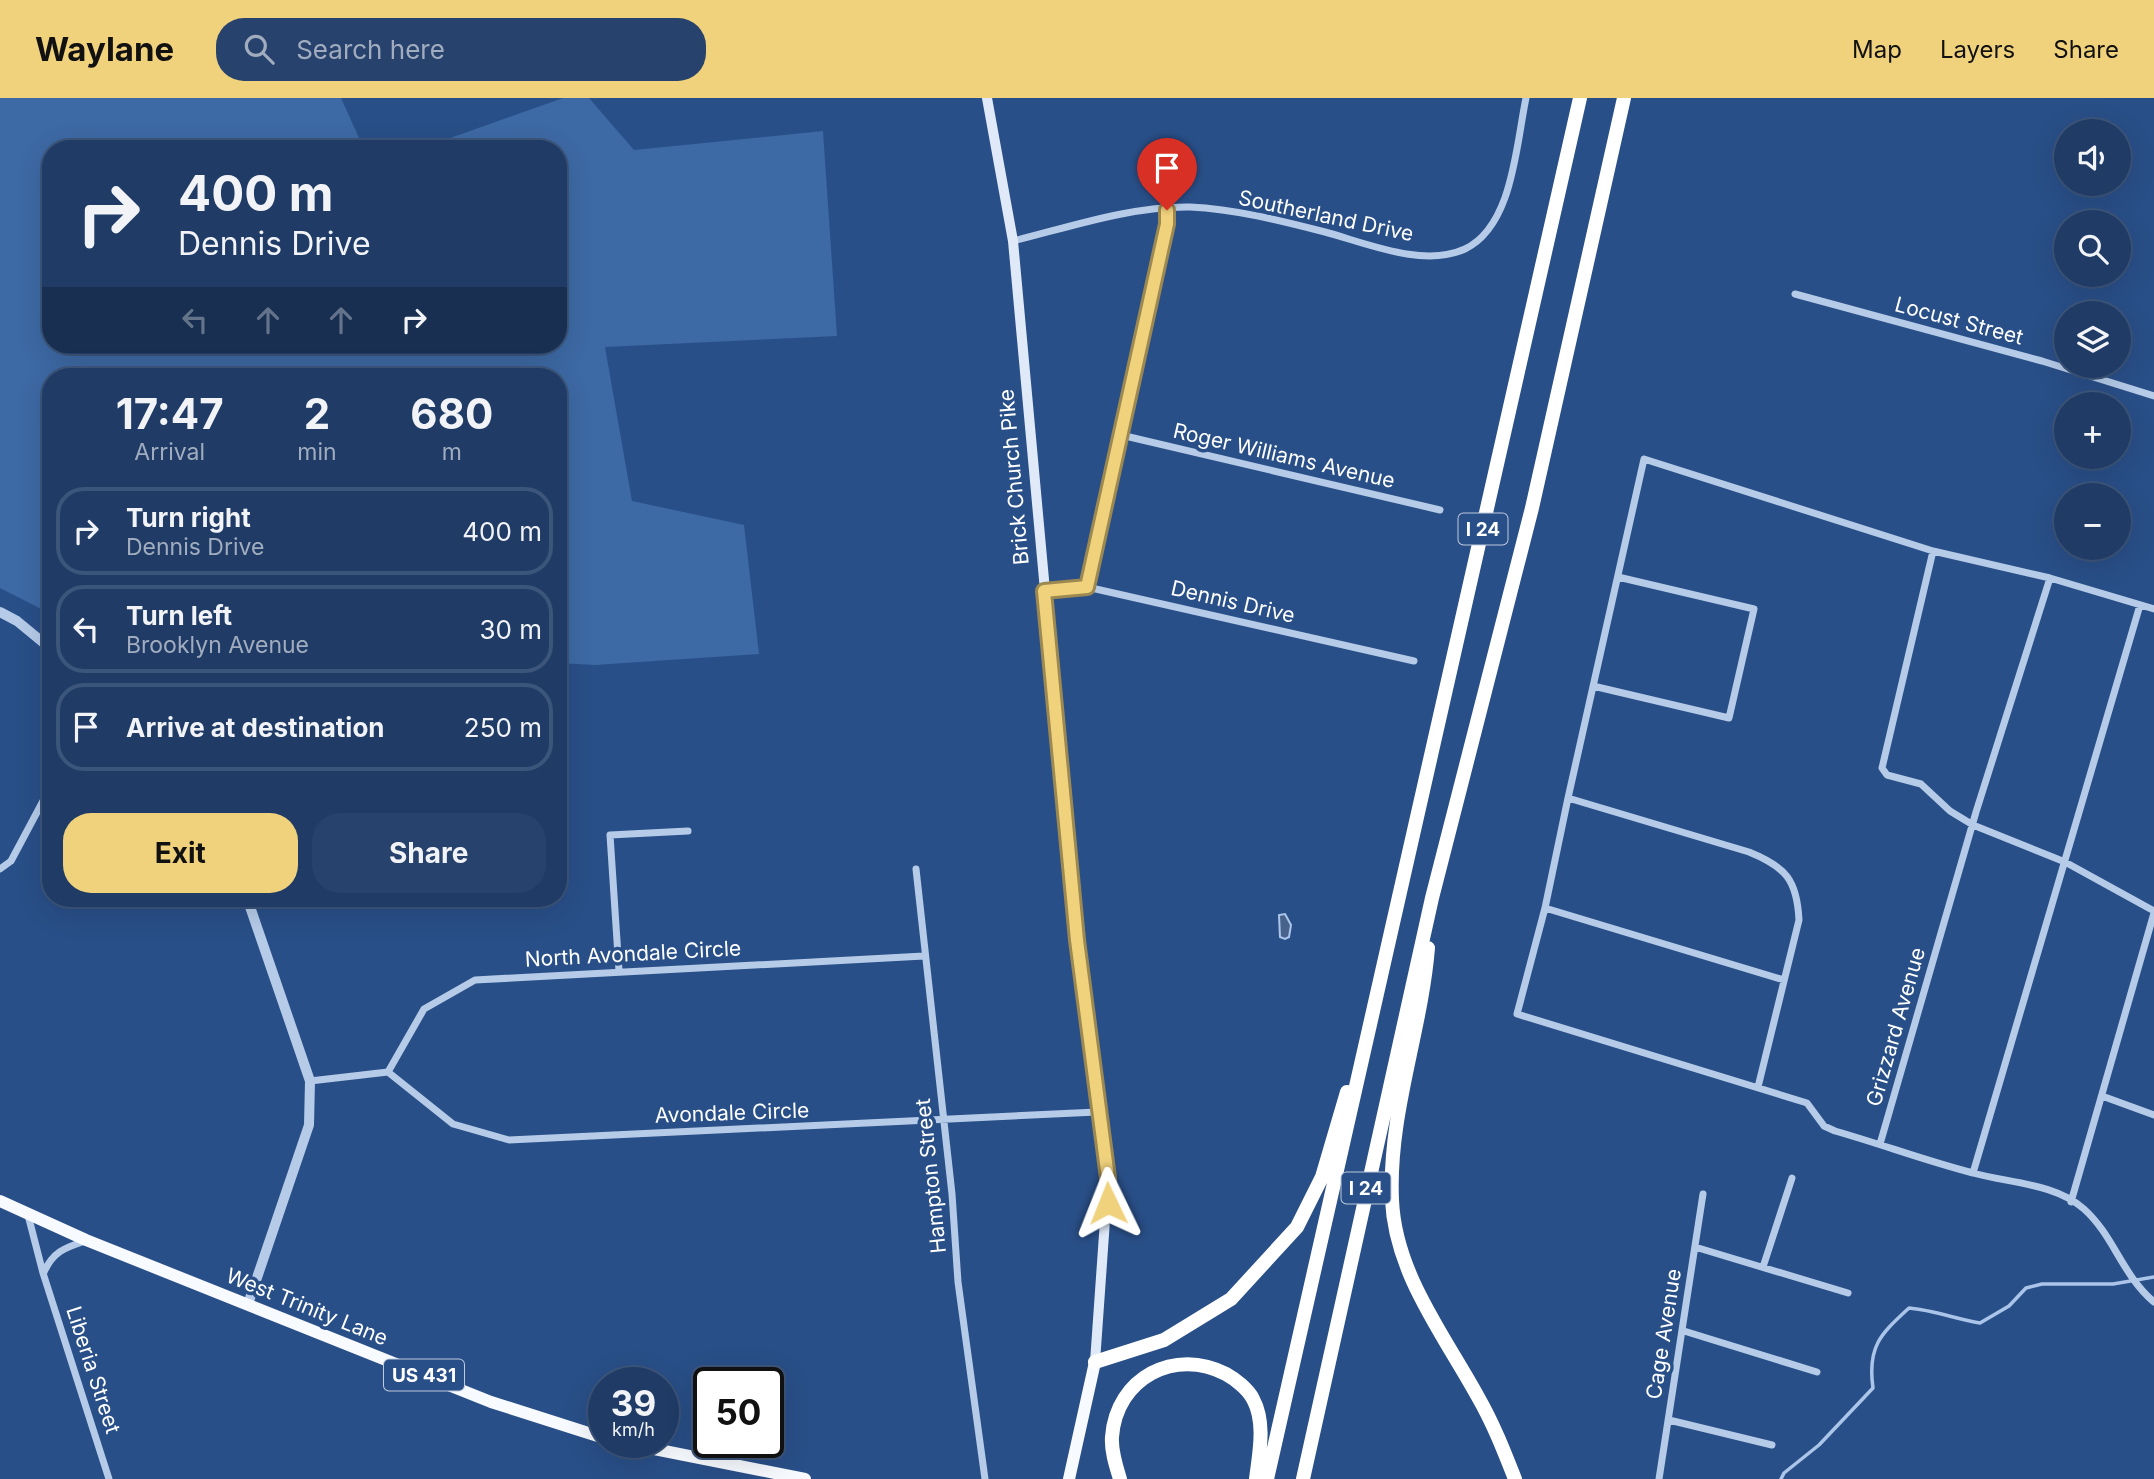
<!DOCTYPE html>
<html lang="en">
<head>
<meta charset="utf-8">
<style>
	:root { --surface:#1f3b66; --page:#27426c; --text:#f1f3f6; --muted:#a1adbf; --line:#3c557a; --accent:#f0d17c }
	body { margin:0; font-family:Inter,sans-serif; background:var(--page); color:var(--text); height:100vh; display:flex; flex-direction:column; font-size:26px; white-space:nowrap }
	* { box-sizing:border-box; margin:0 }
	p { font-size:23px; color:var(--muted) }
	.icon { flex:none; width:38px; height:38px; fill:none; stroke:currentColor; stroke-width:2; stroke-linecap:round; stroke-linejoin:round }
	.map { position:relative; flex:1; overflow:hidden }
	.panel { position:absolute; left:42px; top:270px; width:525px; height:539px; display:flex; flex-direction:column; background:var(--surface); border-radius:28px; box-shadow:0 7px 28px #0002,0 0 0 2px var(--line) }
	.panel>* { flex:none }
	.guide { position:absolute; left:42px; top:42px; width:525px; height:214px; border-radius:28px; box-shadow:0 7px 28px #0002,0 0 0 2px var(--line); background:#1f3b66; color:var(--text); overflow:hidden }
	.tools { position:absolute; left:2054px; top:21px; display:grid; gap:14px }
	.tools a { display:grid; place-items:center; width:77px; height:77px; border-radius:50%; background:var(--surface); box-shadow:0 7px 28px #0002,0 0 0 2px var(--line); font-size:35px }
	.speed { position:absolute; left:588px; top:1269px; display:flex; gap:14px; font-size:35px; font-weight:700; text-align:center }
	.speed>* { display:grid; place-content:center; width:91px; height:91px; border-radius:50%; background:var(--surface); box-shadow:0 7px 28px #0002,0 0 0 2px var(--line); line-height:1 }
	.speed small { font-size:18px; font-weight:400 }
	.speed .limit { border:4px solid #111; border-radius:10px; background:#fff; color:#111 }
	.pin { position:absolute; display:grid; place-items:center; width:60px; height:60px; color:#fff; margin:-72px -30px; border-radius:50% 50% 50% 0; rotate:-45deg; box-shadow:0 0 7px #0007 }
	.pin .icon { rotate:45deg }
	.me { position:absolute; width:77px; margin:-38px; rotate:358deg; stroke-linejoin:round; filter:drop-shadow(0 0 5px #0008) }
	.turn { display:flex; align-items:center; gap:24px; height:147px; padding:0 21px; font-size:32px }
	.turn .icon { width:91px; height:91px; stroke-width:2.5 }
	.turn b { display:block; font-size:49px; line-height:60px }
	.lanes { display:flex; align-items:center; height:66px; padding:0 21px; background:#0003; justify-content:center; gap:35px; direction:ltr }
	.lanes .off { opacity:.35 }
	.eta { display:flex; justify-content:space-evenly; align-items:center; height:119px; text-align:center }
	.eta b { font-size:42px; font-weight:700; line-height:49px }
	.primary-button { display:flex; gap:14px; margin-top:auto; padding:14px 21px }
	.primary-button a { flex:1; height:80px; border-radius:28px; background:var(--accent); color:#111; font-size:28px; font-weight:700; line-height:80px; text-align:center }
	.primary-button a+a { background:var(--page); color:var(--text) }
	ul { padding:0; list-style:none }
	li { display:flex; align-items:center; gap:21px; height:88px; margin:0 14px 10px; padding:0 7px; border:4px solid var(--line); border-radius:28px }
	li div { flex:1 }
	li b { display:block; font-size:26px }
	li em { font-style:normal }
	header { display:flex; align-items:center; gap:42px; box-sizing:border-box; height:98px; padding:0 35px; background:var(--accent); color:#111 }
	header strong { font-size:33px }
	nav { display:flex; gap:38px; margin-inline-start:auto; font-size:24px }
	.search { width:490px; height:63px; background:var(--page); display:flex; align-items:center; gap:18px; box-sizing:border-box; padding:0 24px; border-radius:28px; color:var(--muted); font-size:26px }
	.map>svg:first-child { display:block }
	.green { fill:#3d69a4 }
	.water { fill:#48638b; stroke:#aac5e9; stroke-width:2 }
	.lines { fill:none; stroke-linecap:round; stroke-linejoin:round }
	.stream { stroke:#aac5e9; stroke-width:3.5 }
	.minor { stroke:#b5cbe8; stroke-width:7 }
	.tertiary { stroke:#b5cbe8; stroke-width:10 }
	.secondary { stroke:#dfe9f7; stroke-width:10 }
	.primary { stroke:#f7fafe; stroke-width:12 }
	.motorway { stroke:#fff; stroke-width:14 }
	.route-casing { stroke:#9c8851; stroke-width:18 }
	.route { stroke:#f0d17c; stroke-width:12 }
	.labels { text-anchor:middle; stroke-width:7; stroke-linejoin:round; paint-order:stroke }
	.shield { fill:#294f88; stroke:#bfcadb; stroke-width:2 }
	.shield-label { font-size:19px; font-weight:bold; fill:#fff }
	.street-label { font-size:21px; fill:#fff; stroke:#294f88 }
</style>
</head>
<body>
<header>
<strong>Waylane</strong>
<div class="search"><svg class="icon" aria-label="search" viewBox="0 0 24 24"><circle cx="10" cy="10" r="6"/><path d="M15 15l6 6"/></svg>Search here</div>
<nav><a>Map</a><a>Layers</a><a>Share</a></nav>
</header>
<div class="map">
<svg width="2154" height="1381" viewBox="0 0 2154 1381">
	<rect width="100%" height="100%" fill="#294f88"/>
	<!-- green -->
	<path class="green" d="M0,0H341L364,51H51V247H558V51L422,50L563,0H589L634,52L823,33L837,238L605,249L632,403L744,427L759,556L595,567L558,565V278H51V516L0,490Z"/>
	<!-- water -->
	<path class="water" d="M1285,816L1291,827L1289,839L1285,841L1280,839L1279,817Z"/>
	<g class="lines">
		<!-- stream -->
		<path class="stream" d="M1781,1381L1784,1375L1819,1347L1873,1290C1867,1248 1881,1236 1909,1210C1933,1212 1956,1221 1980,1225L2009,1208L2026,1190L2042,1186H2113L2154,1179"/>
		<!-- minor -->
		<path class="minor" d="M1013,143C1070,129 1131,108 1190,109C1235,111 1282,123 1325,134C1366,145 1423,170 1465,151C1513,128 1516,47 1526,0
			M1795,196L2042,263L2154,298
			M1121,337L1440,412
			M1933,453L1882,670L1887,677L1921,686L1950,713L1973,727L2065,764L2154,813
			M1087,489L1167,126V112
			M1044,493L1087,489L1414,563
			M1593,588L1729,620L1754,511L1618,479
			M1568,700L1644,361L1933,453L2050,480L2154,511
			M0,771L11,763L51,688
			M916,771L952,1096L958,1184L985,1381
			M1545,810L1784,882
			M619,873L610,737L688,733
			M388,974L453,1026L509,1042L1097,1014
			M388,974L424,911L475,882L924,858
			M310,983L388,974
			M1758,989L1799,822C1797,782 1786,769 1749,754L1568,700L1545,810L1517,916L1807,1005L1824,1028L1835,1033C1881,1046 1926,1063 1973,1075C2008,1085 2055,1085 2084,1111C2114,1138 2122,1177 2154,1204
			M2102,998L2154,1017
			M1880,1046L1976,714L2050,480
			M1973,1075L2140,507
			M2071,1104L2154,815
			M28,1117L43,1175L109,1381
			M1695,1149L1848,1195
			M1763,1169L1792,1080
			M44,1174C53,1154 64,1150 85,1143
			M1684,1233L1817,1274
			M1669,1322L1772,1347
			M1659,1381L1703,1096"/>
		<!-- tertiary -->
		<path class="tertiary" d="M0,514L17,523L51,551
			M247,800L310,983L309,1027L248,1206"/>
		<!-- secondary -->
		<path class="secondary" d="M987,0L1013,143L1077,842L1108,1080L1095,1264"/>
		<!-- primary -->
		<path class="primary" d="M0,1103L86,1142L491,1304L604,1340
			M619,1344L805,1381
			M1069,1381L1095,1264"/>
		<!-- motorway -->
		<path class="motorway" d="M1428,850C1421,935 1388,1016 1392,1102C1395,1175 1444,1237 1478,1299C1493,1325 1504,1353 1515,1381
			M1095,1264L1164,1242L1231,1201L1297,1129L1322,1079L1347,994
			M1120,1381C1116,1368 1111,1353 1112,1339C1116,1280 1175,1249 1226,1276C1235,1281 1248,1291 1253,1301C1266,1325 1259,1356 1256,1381
			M1267,1381L1580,0
			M1303,1381L1432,800L1532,410L1624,0"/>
	</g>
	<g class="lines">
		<defs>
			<path id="route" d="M1108,1105V1080L1077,842L1044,493L1087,489L1167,126V112"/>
		</defs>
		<!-- route casing -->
		<use href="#route" class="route-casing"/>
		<!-- route -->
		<use href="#route" class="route"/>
	</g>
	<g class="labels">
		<!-- shield labels -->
		<g class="shield">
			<rect x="1458.5" y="415.5" width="49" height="31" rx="5"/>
			<rect x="1341.5" y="1074.5" width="49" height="31" rx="5"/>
			<rect x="384" y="1261.5" width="80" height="31" rx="5"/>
		</g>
		<g class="shield-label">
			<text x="1483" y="438">I 24</text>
			<text x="1366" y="1097">I 24</text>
			<text x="424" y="1284">US 431</text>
		</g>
		<!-- street labels -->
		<g class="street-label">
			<text transform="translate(1326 118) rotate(12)" y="7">Southerland Drive</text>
			<text transform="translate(1959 223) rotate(15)" y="7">Locust Street</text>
			<text transform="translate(1284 358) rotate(13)" y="7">Roger Williams Avenue</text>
			<text transform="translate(1014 379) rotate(-95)" y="7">Brick Church Pike</text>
			<text transform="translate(1233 504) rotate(13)" y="7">Dennis Drive</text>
			<text transform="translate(633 856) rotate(-3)" y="7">North Avondale Circle</text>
			<text transform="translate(1896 929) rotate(-74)" y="7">Grizzard Avenue</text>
			<text transform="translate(732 1015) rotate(-2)" y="7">Avondale Circle</text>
			<text transform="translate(931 1078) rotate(-96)" y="7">Hampton Street</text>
			<text transform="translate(307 1209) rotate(22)" y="7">West Trinity Lane</text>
			<text transform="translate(1664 1236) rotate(-81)" y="7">Cage Avenue</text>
			<text transform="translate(93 1272) rotate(72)" y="7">Liberia Street</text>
		</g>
	</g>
</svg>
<div class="tools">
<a><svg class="icon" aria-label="sound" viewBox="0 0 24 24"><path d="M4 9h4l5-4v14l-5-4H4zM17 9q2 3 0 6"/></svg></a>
<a><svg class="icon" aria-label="search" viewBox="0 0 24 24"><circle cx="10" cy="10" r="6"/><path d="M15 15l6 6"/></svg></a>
<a><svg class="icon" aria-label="layers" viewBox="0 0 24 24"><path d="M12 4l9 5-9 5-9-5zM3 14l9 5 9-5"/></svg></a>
<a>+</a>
<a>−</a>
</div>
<div class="speed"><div>39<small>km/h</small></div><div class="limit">50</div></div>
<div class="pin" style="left:1167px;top:112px;background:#d93025"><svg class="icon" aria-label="arrive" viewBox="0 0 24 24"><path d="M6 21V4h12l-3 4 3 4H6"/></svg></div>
<svg class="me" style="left:1108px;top:1105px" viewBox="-20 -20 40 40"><path d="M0-17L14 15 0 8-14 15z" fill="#f0d17c" stroke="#fff" stroke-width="4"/></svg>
<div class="guide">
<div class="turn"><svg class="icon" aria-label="right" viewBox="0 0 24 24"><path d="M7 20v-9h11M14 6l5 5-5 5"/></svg><div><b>400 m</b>Dennis Drive</div></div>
<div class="lanes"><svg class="icon off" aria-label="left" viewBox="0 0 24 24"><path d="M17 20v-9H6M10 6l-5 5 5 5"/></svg><svg class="icon off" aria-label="ahead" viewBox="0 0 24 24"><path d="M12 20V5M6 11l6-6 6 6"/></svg><svg class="icon off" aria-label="ahead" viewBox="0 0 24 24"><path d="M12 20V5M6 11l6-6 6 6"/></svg><svg class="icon" aria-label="right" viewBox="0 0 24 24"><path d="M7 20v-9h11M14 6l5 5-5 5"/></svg></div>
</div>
<section class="panel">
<div class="eta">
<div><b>17:47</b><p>Arrival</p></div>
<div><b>2</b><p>min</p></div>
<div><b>680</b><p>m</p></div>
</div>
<ul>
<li><svg class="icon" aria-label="right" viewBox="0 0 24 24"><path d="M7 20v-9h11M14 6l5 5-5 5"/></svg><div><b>Turn right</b><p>Dennis Drive</p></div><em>400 m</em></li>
<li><svg class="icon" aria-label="left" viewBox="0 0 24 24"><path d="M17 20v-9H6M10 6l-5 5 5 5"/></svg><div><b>Turn left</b><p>Brooklyn Avenue</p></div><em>30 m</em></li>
<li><svg class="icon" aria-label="arrive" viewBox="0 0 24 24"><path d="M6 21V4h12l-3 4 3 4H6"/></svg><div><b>Arrive at destination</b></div><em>250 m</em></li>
</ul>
<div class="primary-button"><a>Exit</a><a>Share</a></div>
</section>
</div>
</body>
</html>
